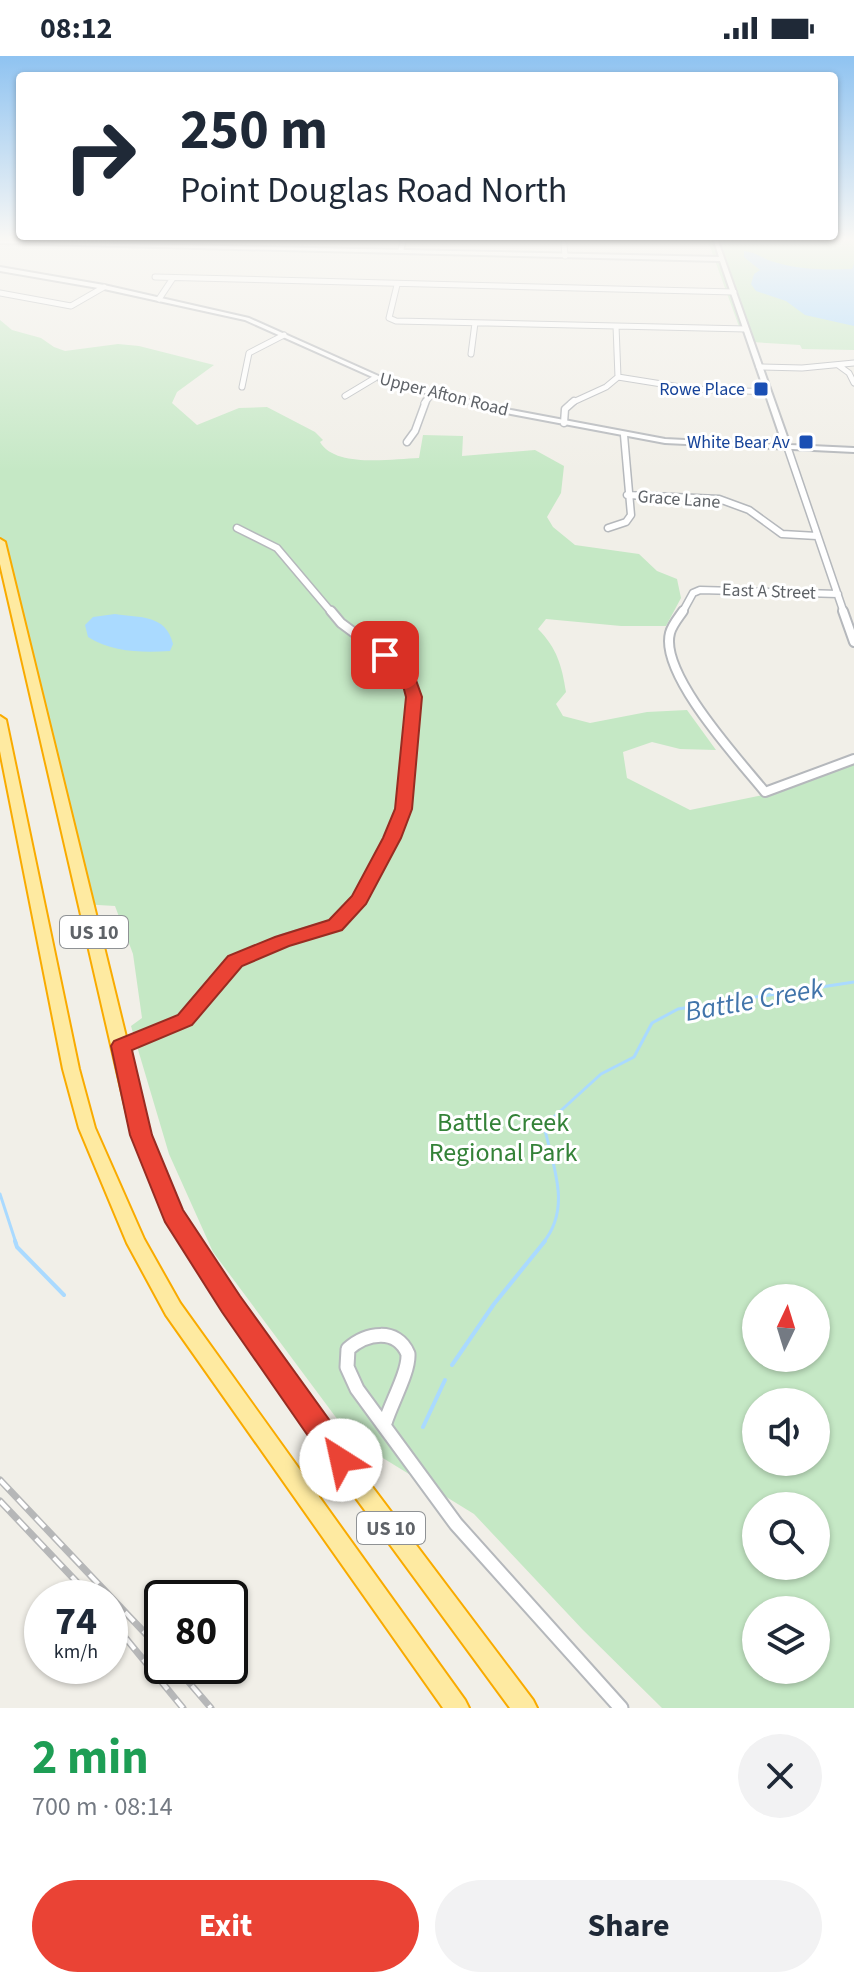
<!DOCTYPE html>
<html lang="en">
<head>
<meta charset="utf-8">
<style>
	:root { --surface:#fff; --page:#f2f2f3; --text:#1f2937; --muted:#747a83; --accent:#ea4335 }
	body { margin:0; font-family:"Source Sans 3",sans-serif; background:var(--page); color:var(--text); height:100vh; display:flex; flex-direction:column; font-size:30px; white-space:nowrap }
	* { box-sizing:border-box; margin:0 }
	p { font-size:26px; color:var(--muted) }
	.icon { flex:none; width:44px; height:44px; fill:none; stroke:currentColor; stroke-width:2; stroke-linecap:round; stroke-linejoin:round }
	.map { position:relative; height:1652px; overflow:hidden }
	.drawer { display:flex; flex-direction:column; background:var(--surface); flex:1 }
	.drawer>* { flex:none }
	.hud { position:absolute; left:16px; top:16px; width:822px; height:168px; border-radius:8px; box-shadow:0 2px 6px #0004; background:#fff; color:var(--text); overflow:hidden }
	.needle { width:52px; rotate:4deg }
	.fabs { position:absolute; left:742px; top:1228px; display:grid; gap:16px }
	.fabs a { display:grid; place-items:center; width:88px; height:88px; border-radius:50%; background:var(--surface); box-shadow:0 2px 6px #0004; font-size:40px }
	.speed { position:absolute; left:24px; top:1524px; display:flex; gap:16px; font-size:40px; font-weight:700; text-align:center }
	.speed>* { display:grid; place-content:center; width:104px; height:104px; border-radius:50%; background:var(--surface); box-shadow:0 2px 6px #0004; line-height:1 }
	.speed small { font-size:20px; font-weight:400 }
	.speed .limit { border:4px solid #111; border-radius:12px; background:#fff; color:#111 }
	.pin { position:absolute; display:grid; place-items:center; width:68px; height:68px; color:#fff; margin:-34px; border-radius:16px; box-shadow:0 4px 12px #0006 }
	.me { position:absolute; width:88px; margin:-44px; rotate:325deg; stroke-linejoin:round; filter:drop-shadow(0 0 6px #0008) }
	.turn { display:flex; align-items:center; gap:28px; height:168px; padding:0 32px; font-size:36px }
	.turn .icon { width:104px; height:104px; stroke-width:2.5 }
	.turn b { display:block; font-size:56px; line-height:68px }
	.round { display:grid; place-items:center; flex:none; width:84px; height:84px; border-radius:42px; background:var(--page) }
	.overview { display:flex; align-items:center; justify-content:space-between; height:136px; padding:0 32px }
	h1 { font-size:48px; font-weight:700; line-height:60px; color:#1e9e55 }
	.cta { display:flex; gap:16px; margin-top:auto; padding:16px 32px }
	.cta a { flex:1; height:92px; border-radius:48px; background:var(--accent); color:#fff; font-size:32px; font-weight:700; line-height:92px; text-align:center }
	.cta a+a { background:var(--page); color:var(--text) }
	.status { display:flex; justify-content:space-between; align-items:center; height:56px; padding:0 40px; background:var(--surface); direction:ltr }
	.status svg { height:22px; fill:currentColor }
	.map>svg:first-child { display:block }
	.green { fill:#c5e8c5; fill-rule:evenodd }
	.water { fill:#aadaff }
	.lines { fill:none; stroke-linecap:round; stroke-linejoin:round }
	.stream-far1 { stroke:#aadaff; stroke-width:3 }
	.stream { stroke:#aadaff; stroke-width:4 }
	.minor-far4-casing { stroke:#b5b8bc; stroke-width:7 }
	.minor-far3-casing { stroke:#b5b8bc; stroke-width:9 }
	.minor-far2-casing { stroke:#b5b8bc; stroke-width:12 }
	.minor-far1-casing { stroke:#b5b8bc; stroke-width:14 }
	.minor-casing { stroke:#b5b8bc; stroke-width:17 }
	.tertiary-casing { stroke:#b5b8bc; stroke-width:4 }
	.trunk-casing { stroke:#f9ab00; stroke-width:4 }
	.minor-far4 { stroke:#fff; stroke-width:5 }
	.minor-far3 { stroke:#fff; stroke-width:6 }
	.minor-far2 { stroke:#fff; stroke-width:8 }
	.minor-far1 { stroke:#fff; stroke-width:10 }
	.minor { stroke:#fff; stroke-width:13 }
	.tertiary { fill:#fff; fill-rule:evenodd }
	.trunk { fill:#feeaa1; fill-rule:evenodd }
	.rail-casing { stroke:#b6b7b8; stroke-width:7 }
	.rail { stroke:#fff; stroke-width:4; stroke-dasharray:13; stroke-linecap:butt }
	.route { fill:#ea4335; stroke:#982c22; stroke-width:2 }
	.transit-dot { fill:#1a4fb4; stroke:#fff; stroke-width:3 }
	.labels { text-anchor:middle; stroke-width:6; stroke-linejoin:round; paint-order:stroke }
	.far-transit-label { font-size:18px; fill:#164399; stroke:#fff; text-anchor:end }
	.far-street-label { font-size:18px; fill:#5f6368; stroke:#fff }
	.shield { fill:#fff; stroke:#8f9295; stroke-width:2 }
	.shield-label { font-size:20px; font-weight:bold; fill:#5f6368 }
	.near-park-label { font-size:26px; fill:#348238; stroke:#fff }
	.near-water-label { font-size:28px; font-style:italic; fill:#4174aa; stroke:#fff }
</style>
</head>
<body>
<div class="status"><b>08:12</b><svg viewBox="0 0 49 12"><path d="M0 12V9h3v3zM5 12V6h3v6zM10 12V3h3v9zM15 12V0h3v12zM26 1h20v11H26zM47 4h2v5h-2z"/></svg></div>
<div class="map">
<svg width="854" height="1652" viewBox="0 0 854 1652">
	<rect width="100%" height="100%" fill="#f1efe8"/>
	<!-- green -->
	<path class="green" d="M708,185H854V294L802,293L800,289L752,286L748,276H741Z
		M0,264L12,274L41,282L54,291L65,295L118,288L139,290L214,309L177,336L172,347L197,369L239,352L267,351L315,376L323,384L320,386C335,412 391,403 419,402L423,379L463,380L462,400L535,394L564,410L561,437L547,461L553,471L575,489L639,498L657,515L677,523L681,542L666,570H621L546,563L538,573C557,592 562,610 566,636L556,648L563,660L590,667L647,656L687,654L716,694L680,693L652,686L623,696L627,722L690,754L763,739L854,702V1652H662L583,1574L474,1458L352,1383L213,1196L169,1098L131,970L142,962L133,898L115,850L81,848L0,490ZM756,1242H816V1302H756ZM756,1346H816V1406H756ZM756,1450H816V1510H756ZM756,1554H816V1614H756Z"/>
	<!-- water -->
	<path class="water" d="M744,195C756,196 763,203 774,206C801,214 826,214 852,213L854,208V270L805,259L786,245L756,235L751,228L754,218L760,214L744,201Z
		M115,558C140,562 166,558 173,588L170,595C142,597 112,596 88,581L85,569L93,561Z"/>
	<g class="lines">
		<!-- stream-far1 -->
		<path class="stream-far1" d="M0,1138L16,1187
			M543,1187C572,1152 553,1110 544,1070L601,1018L634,1001L652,967L678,953L854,926"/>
		<!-- stream -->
		<path class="stream" d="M15,1185L17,1191L64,1239
			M452,1309L494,1248L545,1185
			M423,1371L445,1324"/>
		<defs>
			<path id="minor-far4" d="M564,188L565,200
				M401,194L403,185
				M155,221L734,236
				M397,229L389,262L396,265L746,273
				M0,237L71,250L104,231
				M159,243L173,222
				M471,298L475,267
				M838,309L849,317L854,327
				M759,311L802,312L854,307
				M618,321L693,333L768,336
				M242,331L249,297L284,279
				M345,340L375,322
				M424,347L432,339
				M571,347L606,331L618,321L616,270"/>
			<path id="minor-far3" d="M564,367L565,353L574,345
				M407,386L415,375L426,345
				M787,390L844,557
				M627,439L719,443L749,454L782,478L817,480
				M237,472L277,492L332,557
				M608,472L626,466L631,459L624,379
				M682,557L693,537L700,534L838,538"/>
			<path id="minor-far2" d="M331,555L341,567L407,616L414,641L403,753L392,782L366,830
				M683,555C679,561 672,569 670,577C659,618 740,705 765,736L854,703
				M843,555L854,586"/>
			<path id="minor-far1" d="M121,990L185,964L235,905L282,885L335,869L359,844L367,828"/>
			<path id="minor" d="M385,1367C391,1347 409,1316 408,1298C397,1271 366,1277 348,1293L347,1311L357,1333L456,1468L621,1652"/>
			<path id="tertiary" d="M0,185L719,201L714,185H718L790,389L854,392V396L665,387L511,358L388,328L245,264L104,233L0,215V211L104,229L249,262L392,326L511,354L665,383L783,389L720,205L0,187Z"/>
			<path id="trunk" d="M0,483L5,486L150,1079L181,1155L238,1242L364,1420L533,1644L537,1652H510L350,1434L224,1254L168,1164L132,1079L120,1028L0,508Z
				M0,660L6,664L79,1013L95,1072L144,1183L180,1247L465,1644L469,1652H443L166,1259L127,1187L79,1072L63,1013L0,695Z"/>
		</defs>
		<!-- minor-far4 casing -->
		<use href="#minor-far4" class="minor-far4-casing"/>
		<!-- minor-far3 casing -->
		<use href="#minor-far3" class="minor-far3-casing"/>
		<!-- minor-far2 casing -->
		<use href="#minor-far2" class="minor-far2-casing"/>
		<!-- minor-far1 casing -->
		<use href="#minor-far1" class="minor-far1-casing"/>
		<!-- minor casing -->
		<use href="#minor" class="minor-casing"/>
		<!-- tertiary casing -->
		<use href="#tertiary" class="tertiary-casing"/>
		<!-- trunk casing -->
		<use href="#trunk" class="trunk-casing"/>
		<!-- minor-far4 -->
		<use href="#minor-far4" class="minor-far4"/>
		<!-- minor-far3 -->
		<use href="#minor-far3" class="minor-far3"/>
		<!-- minor-far2 -->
		<use href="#minor-far2" class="minor-far2"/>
		<!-- minor-far1 -->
		<use href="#minor-far1" class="minor-far1"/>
		<!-- minor -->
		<use href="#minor" class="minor"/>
		<!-- tertiary -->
		<use href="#tertiary" class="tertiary"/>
		<!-- trunk -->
		<use href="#trunk" class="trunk"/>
		<defs>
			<path id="rail" d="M0,1424L162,1595
				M0,1445L92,1542
				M110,1563L183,1652
				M175,1610L211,1652"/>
		</defs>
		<!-- rail casing -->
		<use href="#rail" class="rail-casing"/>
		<!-- rail -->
		<use href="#rail" class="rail"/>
	</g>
	<!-- sky -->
	<linearGradient id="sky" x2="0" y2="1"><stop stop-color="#8fc3f1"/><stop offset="0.44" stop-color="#f9f8f5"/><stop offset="1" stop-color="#f9f8f5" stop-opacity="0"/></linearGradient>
	<rect width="854" height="416" fill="url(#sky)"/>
	<!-- route -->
	<path class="route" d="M385,595L412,613L422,641L412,753L401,782L366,848L342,874L289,890L242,910L192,969L132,994L152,1079L183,1154L240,1240L351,1394L355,1404L351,1413L341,1417L331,1413L222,1256L165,1166L130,1079L111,990L114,985L178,959L228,900L275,881L329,864L352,840L383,782L395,753L406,641L400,618L378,599Z"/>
	<!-- markers -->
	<g class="transit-dot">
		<rect x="753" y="325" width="16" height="16" rx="4"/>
		<rect x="798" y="378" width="16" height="16" rx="4"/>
	</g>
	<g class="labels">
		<!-- far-transit labels -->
		<g class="far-transit-label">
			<text x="745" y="339">Rowe Place</text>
			<text x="790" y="392">White Bear Av</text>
		</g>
		<!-- far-street labels -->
		<g class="far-street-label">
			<text transform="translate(444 338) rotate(14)" y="6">Upper Afton Road</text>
			<text transform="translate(679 443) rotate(4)" y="6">Grace Lane</text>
			<text transform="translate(769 535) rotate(2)" y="6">East A Street</text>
		</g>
		<!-- shield labels -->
		<g class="shield">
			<rect x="60" y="860" width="68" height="32" rx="6"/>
			<rect x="357" y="1456" width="68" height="32" rx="6"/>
		</g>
		<g class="shield-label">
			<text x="94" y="883">US 10</text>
			<text x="391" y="1479">US 10</text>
		</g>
		<!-- near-park labels -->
		<g class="near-park-label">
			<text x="503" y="1075">Battle Creek<tspan x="503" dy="30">Regional Park</tspan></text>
		</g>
		<!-- near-water labels -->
		<g class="near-water-label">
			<text transform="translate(754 943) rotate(-10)" y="10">Battle Creek</text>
		</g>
	</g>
</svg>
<div class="fabs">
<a><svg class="needle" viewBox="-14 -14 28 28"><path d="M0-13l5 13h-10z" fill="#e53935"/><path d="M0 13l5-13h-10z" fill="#747a83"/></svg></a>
<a><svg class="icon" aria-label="sound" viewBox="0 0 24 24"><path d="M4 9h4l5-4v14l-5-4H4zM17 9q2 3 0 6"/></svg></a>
<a><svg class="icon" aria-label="search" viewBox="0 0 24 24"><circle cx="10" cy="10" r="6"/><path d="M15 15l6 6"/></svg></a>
<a><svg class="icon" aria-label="layers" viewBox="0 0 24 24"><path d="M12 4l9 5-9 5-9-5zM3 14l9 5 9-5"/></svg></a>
</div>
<div class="speed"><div>74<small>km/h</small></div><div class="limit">80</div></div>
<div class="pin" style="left:385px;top:599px;background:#d93025"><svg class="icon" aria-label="arrive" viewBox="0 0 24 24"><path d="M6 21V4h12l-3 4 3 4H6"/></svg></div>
<svg class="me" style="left:341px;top:1404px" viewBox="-20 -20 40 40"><circle r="19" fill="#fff"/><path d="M0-13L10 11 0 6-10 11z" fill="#ea4335"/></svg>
<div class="hud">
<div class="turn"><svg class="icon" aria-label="right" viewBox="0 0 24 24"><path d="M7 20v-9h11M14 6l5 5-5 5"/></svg><div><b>250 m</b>Point Douglas Road North</div></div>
</div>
</div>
<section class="drawer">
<div class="overview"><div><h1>2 min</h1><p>700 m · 08:14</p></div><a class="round"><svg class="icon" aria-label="close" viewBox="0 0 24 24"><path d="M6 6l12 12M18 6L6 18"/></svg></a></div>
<div class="cta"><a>Exit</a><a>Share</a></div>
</section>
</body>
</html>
